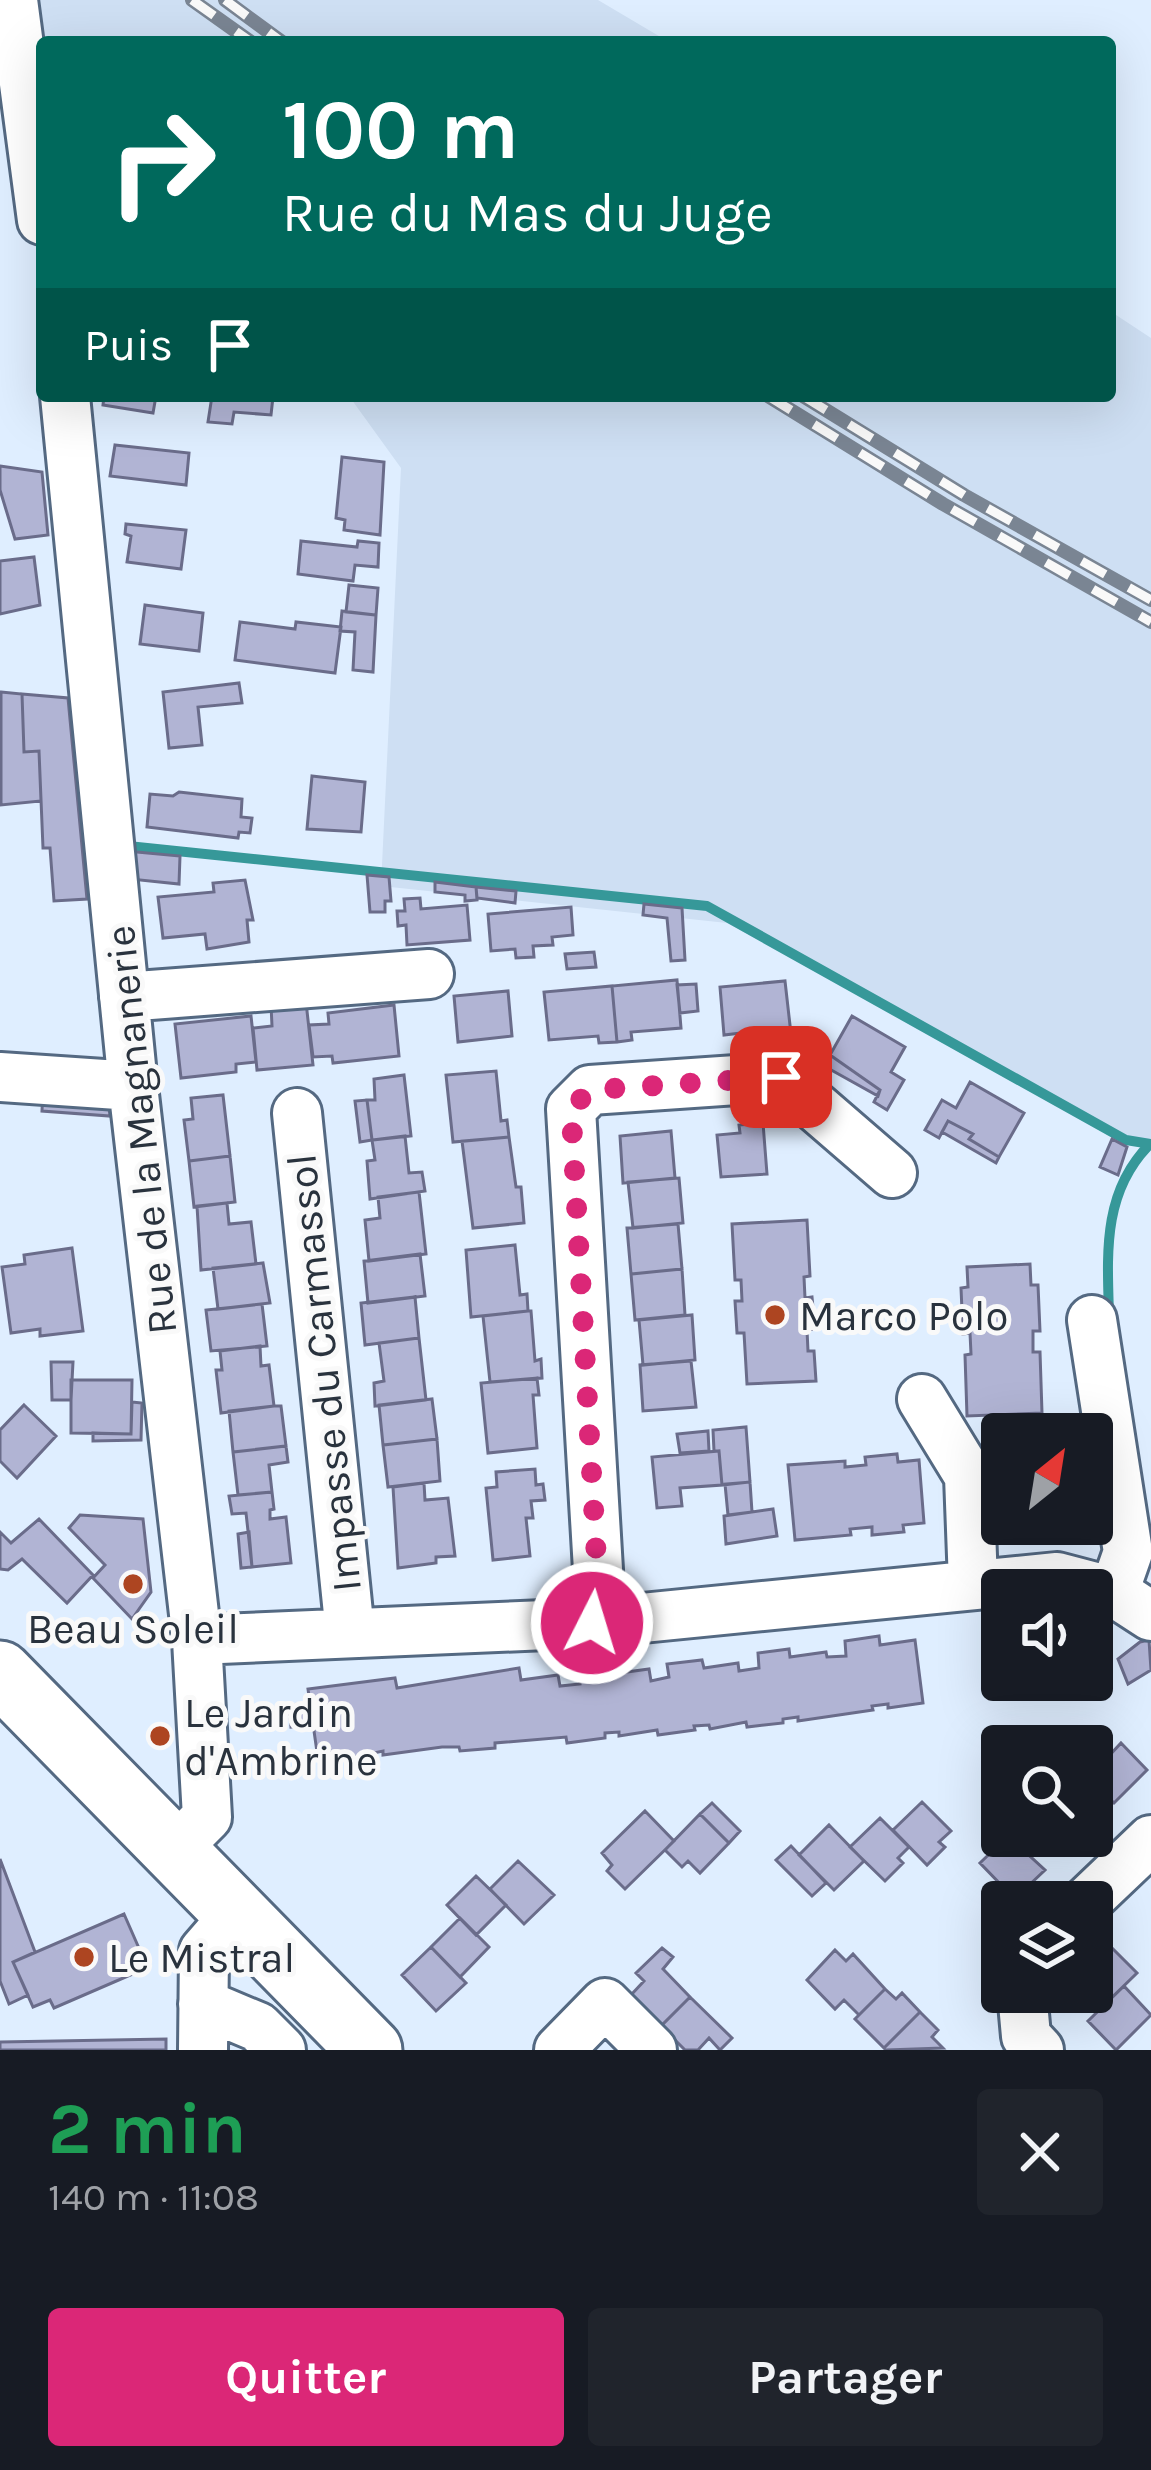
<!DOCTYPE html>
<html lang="fr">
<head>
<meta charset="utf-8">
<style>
	:root { --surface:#171b24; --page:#20242c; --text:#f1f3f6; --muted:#9ea1a6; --accent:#db2777 }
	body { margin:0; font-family:Karla,sans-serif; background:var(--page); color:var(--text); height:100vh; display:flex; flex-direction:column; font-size:45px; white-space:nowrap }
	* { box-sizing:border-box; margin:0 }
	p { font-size:39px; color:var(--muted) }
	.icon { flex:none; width:66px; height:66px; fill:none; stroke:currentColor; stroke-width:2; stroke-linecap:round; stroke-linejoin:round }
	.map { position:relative; height:2050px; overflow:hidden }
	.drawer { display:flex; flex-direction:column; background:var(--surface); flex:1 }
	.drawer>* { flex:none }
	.guide { position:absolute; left:36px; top:36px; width:1080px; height:366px; border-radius:12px; box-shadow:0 12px 48px #0002; background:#00695c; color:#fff; overflow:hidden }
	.needle { width:78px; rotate:30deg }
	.buttons { position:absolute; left:981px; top:1413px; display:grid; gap:24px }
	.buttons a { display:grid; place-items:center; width:132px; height:132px; border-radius:12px; background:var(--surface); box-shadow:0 12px 48px #0002; font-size:60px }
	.pin { position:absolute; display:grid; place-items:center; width:102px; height:102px; color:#fff; margin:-51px; border-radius:24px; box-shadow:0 6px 18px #0006 }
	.me { position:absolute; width:132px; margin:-66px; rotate:5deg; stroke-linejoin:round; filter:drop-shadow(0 0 9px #0008) }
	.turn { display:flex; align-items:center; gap:42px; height:252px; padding:0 48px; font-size:54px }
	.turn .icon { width:156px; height:156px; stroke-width:2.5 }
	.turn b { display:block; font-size:84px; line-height:102px }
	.then { display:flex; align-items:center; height:114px; padding:0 48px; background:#0003; gap:24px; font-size:45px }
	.round { display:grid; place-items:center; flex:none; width:126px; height:126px; border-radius:12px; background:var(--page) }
	.headline { display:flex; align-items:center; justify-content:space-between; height:204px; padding:0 48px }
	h1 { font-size:72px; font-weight:700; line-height:90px; color:#1e9e55 }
	.cta { display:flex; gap:24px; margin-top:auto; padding:24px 48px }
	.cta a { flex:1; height:138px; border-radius:12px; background:var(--accent); color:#fff; font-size:48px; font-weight:700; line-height:138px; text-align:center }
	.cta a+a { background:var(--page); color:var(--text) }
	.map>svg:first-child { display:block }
	.built { fill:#cedff3 }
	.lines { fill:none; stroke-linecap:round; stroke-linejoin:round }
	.stream { stroke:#369899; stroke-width:10 }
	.building { fill:#b1b4d4; stroke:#6a6c8a; stroke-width:3 }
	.minor-casing { stroke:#546982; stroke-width:54 }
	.major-casing { stroke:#546982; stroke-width:69 }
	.minor { stroke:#fff; stroke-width:48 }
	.major { stroke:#fff; stroke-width:63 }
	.rail-casing { stroke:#7a8593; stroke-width:14 }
	.rail { stroke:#f9f9f9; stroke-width:9; stroke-dasharray:27; stroke-linecap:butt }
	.route { stroke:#db2777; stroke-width:21; stroke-dasharray:0 37.8 }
	.poi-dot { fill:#ad4521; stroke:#f9f9f9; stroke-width:4.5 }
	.labels { text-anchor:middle; stroke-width:10; stroke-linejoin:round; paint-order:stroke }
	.street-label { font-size:42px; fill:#29323d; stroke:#f9f9f9 }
	.poi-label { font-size:42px; fill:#29323d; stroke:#f9f9f9; text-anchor:start }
</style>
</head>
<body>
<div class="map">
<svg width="1151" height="2050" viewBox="0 0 1151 2050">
	<rect width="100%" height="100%" fill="#dfeeff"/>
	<!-- built -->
	<path class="built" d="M38,0H598L669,42H42Z
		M1110,311L1151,338V1148L727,923L381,886L401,468L349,396H1110Z"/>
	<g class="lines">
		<!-- stream -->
		<path class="stream" d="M128,846L707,906L1126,1140L1151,1144
			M1109,1314C1107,1251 1103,1191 1150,1144"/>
	</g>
	<!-- building -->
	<path class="building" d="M104,396H156L153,413L103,405Z
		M212,396L273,397L271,415L234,412L232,424L208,422Z
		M115,445L189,453L186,485L110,476Z
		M342,457L384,462L380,535L344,530L345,520L336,518Z
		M0,466L42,472L48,535L15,539L0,490Z
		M126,524L186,530L181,569L127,562L131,536L125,534Z
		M301,541L357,547L358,541L379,543L378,567L355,565L353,581L298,574Z
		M34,557L40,605L0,614V561Z
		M349,585L378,588L376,615L346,612Z
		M145,605L203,613L199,651L140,644Z
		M342,611L376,615L373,672L353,670L355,632L340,631Z
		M240,622L295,629L296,622L341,627L335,673L235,660Z
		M239,683L242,703L198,707L202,745L169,748L163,692Z
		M1,692L22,694L24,752L39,751L41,801L1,805Z
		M22,694L68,698L87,899L54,901L50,848H43L39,751L24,752Z
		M312,776L365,782L361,832L307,829Z
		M179,792L242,799L241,817L252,818L250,833L239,832L238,838L147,827L150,794L173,796Z
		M126,851L180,856L179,884L130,879Z
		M367,875L389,877L391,901H385V912H370Z
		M245,880L253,920H247L249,942L207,949L205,934L163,938L158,897L214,892L213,883Z
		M435,882L476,887L477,900L465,901V895L435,892Z
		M476,887L516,891L515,903L477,898Z
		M420,898L421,909L467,905L470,940L407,945L406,925L398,926L397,911H405L404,899Z
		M644,904L682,908L685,960L671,961L667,918L643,915Z
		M571,907L573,935L552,937L553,945L533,946L534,957L516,958L515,949L491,951L488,914Z
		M594,952L596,967L567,969L565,954Z
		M677,980L681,1028L631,1032L632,1040L617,1042L612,986Z
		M785,981L791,1034L774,1036V1029L724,1035L720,987Z
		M696,984L698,1011L680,1013L677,985Z
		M612,986L617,1042L599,1043L598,1036L549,1040L544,992Z
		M508,991L512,1036L458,1042L454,996Z
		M306,1002L313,1065L257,1070L253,1028L272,1026L271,1005Z
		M394,1005L399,1056L333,1063L332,1056L313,1057L309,1025L329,1024L328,1013Z
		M251,1016L256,1062L236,1064V1072L181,1078L175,1024Z
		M852,1016L905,1047L891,1072L904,1080L887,1110L874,1102L880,1090L830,1055Z
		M830,1055L880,1090L878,1096L824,1066Z
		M496,1071L501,1121L507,1120L509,1137L453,1142L446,1075Z
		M404,1075L411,1136L372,1140L367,1100H375L374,1079Z
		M970,1082L1024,1113L999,1157L969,1139L973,1134L948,1121L939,1138L925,1130L942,1100L956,1108Z
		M43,1088L107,1091L110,1116L42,1111Z
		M223,1095L230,1156L189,1161L184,1120L193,1119L191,1098Z
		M367,1100L372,1140L360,1142L355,1101Z
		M948,1121L973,1134L969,1139L999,1157L996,1163L942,1132Z
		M763,1123L767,1174L721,1177L717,1135L740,1133L739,1125Z
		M671,1131L675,1178L623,1183L620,1136Z
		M405,1136L409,1173L422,1172L425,1191L370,1199L367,1161L375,1160L372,1140Z
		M509,1137L516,1187H521L524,1223L473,1228L462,1141Z
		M1112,1139L1127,1147L1118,1175L1100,1167Z
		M230,1156L235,1202L194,1207L189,1161Z
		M679,1178L683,1223L633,1228L628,1182Z
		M419,1192L426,1254L369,1261L365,1220L380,1218L378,1197Z
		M227,1203L229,1224L251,1222L256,1264L201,1270L197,1206Z
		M807,1220L810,1276L804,1277L805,1298L812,1297L815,1329L807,1330L808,1351H814L816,1381L747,1384L744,1333H737L735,1301H742L741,1280H735L732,1224Z
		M678,1224L682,1269L631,1274L627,1228Z
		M515,1245L520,1295L527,1294L528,1311L471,1317L466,1250Z
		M72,1248L83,1331L40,1336V1329L11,1333L2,1267L25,1264L24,1255Z
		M420,1254L425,1296L368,1303L364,1261Z
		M263,1263L270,1303L218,1309L213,1268Z
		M1030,1264L1031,1285H1038L1040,1331H1033V1352H1040L1042,1413L967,1416L965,1355L971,1354L970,1333L963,1334L961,1288L968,1287L967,1267Z
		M682,1269L685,1315L635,1320L631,1274Z
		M415,1297L419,1338L365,1345L361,1303Z
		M262,1304L267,1346L211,1351L206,1310Z
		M528,1311H531L535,1361L541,1359L542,1378L490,1382L483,1316Z
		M692,1315L695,1360L643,1365L639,1320Z
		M419,1338L426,1400L375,1406L374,1383L384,1381L379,1343Z
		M260,1346L261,1366L269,1365L274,1406L221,1413L216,1370H222L220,1351Z
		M691,1361L696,1407L643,1411L640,1365Z
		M51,1362H73L71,1400H52Z
		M537,1378L539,1395H533L537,1448L488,1453L481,1383Z
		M71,1380H132L131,1434L71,1433Z
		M432,1399L437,1439L383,1445L379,1405Z
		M132,1402L142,1403L141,1440L93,1441V1433L131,1434Z
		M24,1405L56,1436L17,1478L0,1461V1430Z
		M274,1406H281L286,1446L233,1452L229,1411Z
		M746,1427L750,1482L722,1485L719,1451H714L713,1430Z
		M708,1431L709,1451L680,1453L677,1434Z
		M437,1439L440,1481L388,1487L383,1445Z
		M286,1446L288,1462L269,1465L272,1492L238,1495L233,1452Z
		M719,1451L722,1485L680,1488L682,1506L657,1508L652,1457Z
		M897,1454L898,1462L919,1460L924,1523L903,1525L904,1532L872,1535V1527L850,1529L851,1535L795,1540L788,1465L845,1461V1467L866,1465L865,1457Z
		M535,1469L536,1485L543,1484L545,1500L531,1501L533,1518H526L530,1556L493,1560L486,1488L497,1487L496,1472Z
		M750,1482L752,1512L728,1515L725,1484Z
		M424,1483L425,1500L448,1498L455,1556L436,1557V1563L398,1568L393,1487Z
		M272,1492L274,1509L270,1510V1519L286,1517L291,1563L252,1567L246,1513L232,1514L229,1496Z
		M773,1509L777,1536L726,1544L724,1516Z
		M80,1515L143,1519L151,1592L132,1619L93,1578L105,1565L69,1528Z
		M39,1519L93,1575L67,1603L22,1559L8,1570L0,1569V1532L11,1543Z
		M249,1532L252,1567L241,1568L238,1534Z
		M879,1636L880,1645L915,1640L923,1703L888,1708V1704L872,1706L873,1710L798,1721V1717L783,1719V1723L747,1727L746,1722L710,1729L709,1725L694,1726L695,1730L658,1735L657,1730L619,1736V1732L605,1733V1738L567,1743L566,1737L495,1743V1748L460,1751L459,1747H442L383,1755V1751L335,1761L318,1759L308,1689L395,1678L397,1688L519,1668L521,1680L558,1675L560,1686L580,1684L579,1669L611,1665L612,1674L649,1669L651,1681L669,1677L667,1664L702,1660L704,1668L738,1663L739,1671L759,1668L758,1653L789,1649L790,1657L826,1652L827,1657L846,1656L845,1641Z
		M1149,1640L1151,1670L1128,1684L1118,1659L1140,1642Z
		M310,1703L313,1725L291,1727L289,1705Z
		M1121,1743L1147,1770L1114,1803L1108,1797L1098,1807L1092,1801V1753L1097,1748L1107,1758Z
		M922,1802L951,1831L939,1842L945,1847L927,1865L893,1830Z
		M712,1803L740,1831L729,1843L700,1814Z
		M645,1811L674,1841L625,1889L607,1871L612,1865L602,1853Z
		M700,1814L729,1843L700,1873L688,1861L682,1867L665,1850Z
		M880,1818L909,1847L898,1858L903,1863L885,1881L850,1847Z
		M829,1825L864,1861L834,1890L799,1855Z
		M1008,1836L1045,1870L1025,1889L1019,1883L1009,1893L980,1863Z
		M791,1846L826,1883L812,1896L776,1860Z
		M0,1859L35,1952L13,1962L28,1995L9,2004L0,1981Z
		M518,1861L554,1895L524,1924L490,1889Z
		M476,1876L506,1905L476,1935L447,1905Z
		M124,1914L145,1962L132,1968L135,1973L54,2008L50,2000L33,2007L13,1962Z
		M460,1918L489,1947L460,1977L431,1947Z
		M1108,1944L1137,1973L1100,2009L1084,1992H1092V1959Z
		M431,1947L466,1983L436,2011L402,1975Z
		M662,1948L673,1957L663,1969L690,1997L661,2026L631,1995L644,1981L636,1973Z
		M835,1950L846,1961L853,1954L885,1989L859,2015L844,2000L835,2009L807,1980Z
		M1124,1986L1151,2015L1116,2050L1088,2021Z
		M885,1989L896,1999L902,1993L920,2012L884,2048L855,2019Z
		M690,1997L732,2038L720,2050L709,2038L698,2050H685L661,2026Z
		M920,2012L938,2030L932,2037L943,2048L886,2050L884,2048Z
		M166,2039V2050H0V2042Z"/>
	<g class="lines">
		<defs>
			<path id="minor" d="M13,0L42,220
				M65,396L133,1086L197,1640L207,1817L174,1850
				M124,997L429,974
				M0,1077L133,1086
				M297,1113L350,1633
				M1092,1320L1128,1552L1114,1592
				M922,1399L969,1476L973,1583
				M592,1623L599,1587L571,1109L590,1090L781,1077L892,1173
				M197,1640L592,1623L1057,1577L1114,1592L1151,1616
				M1086,1902L1151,1840
				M1022,1992L1026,2036L1039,2050
				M203,2004L258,2027L281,2050
				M203,2050L204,1951L236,1914
				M559,2050L605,2003L652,2050"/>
			<path id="major" d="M0,1673L370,2050"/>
		</defs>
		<!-- minor casing -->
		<use href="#minor" class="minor-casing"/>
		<!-- major casing -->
		<use href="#major" class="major-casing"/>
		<!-- minor -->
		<use href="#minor" class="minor"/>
		<!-- major -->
		<use href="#major" class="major"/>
		<defs>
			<path id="rail" d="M192,0L251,42
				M225,0L282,42
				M768,396L943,504L1151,622
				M803,396L964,495L1151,600"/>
		</defs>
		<!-- rail casing -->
		<use href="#rail" class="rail-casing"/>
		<!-- rail -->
		<use href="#rail" class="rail"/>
	</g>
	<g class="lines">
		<!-- route -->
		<path class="route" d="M592,1623L598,1586L571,1109L590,1090L781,1077"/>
	</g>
	<!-- markers -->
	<g class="poi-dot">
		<circle cx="775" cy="1315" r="12"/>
		<circle cx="133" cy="1584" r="12"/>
		<circle cx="160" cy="1736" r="12"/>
		<circle cx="84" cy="1957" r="12"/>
	</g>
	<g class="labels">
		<!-- street labels -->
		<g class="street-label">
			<text transform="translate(140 1130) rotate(-96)" y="15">Rue de la Magnanerie</text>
			<text transform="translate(323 1373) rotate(-96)" y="15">Impasse du Carmassol</text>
		</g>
		<!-- poi labels -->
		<g class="poi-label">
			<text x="799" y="1330">Marco Polo</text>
			<text x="133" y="1643" text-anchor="middle">Beau Soleil</text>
			<text x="184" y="1727">Le Jardin<tspan x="184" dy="48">d'Ambrine</tspan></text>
			<text x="108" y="1972">Le Mistral</text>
		</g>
	</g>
</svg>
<div class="buttons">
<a><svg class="needle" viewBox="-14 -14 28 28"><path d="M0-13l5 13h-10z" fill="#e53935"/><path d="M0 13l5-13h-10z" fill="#9ea1a6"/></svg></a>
<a><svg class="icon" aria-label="sound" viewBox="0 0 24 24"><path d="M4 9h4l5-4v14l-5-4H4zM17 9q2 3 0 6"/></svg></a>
<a><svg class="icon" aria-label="search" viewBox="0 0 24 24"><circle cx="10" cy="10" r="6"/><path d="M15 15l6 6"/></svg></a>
<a><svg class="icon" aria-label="layers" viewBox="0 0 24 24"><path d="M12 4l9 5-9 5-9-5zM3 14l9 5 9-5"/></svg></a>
</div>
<div class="pin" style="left:781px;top:1077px;background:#d93025"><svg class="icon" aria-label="arrive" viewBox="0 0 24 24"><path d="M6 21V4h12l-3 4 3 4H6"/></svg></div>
<svg class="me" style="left:592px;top:1623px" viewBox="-20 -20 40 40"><circle r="17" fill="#db2777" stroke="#fff" stroke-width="3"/><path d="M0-11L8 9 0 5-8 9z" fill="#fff"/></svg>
<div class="guide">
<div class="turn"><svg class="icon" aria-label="right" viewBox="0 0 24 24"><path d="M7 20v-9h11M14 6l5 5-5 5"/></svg><div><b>100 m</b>Rue du Mas du Juge</div></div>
<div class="then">Puis<svg class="icon" aria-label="arrive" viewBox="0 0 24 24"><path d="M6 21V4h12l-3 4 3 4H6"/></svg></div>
</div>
</div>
<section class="drawer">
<div class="headline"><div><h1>2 min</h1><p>140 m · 11:08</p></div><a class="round"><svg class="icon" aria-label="close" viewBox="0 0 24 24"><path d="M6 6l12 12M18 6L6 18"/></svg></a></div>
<div class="cta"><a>Quitter</a><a>Partager</a></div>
</section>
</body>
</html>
